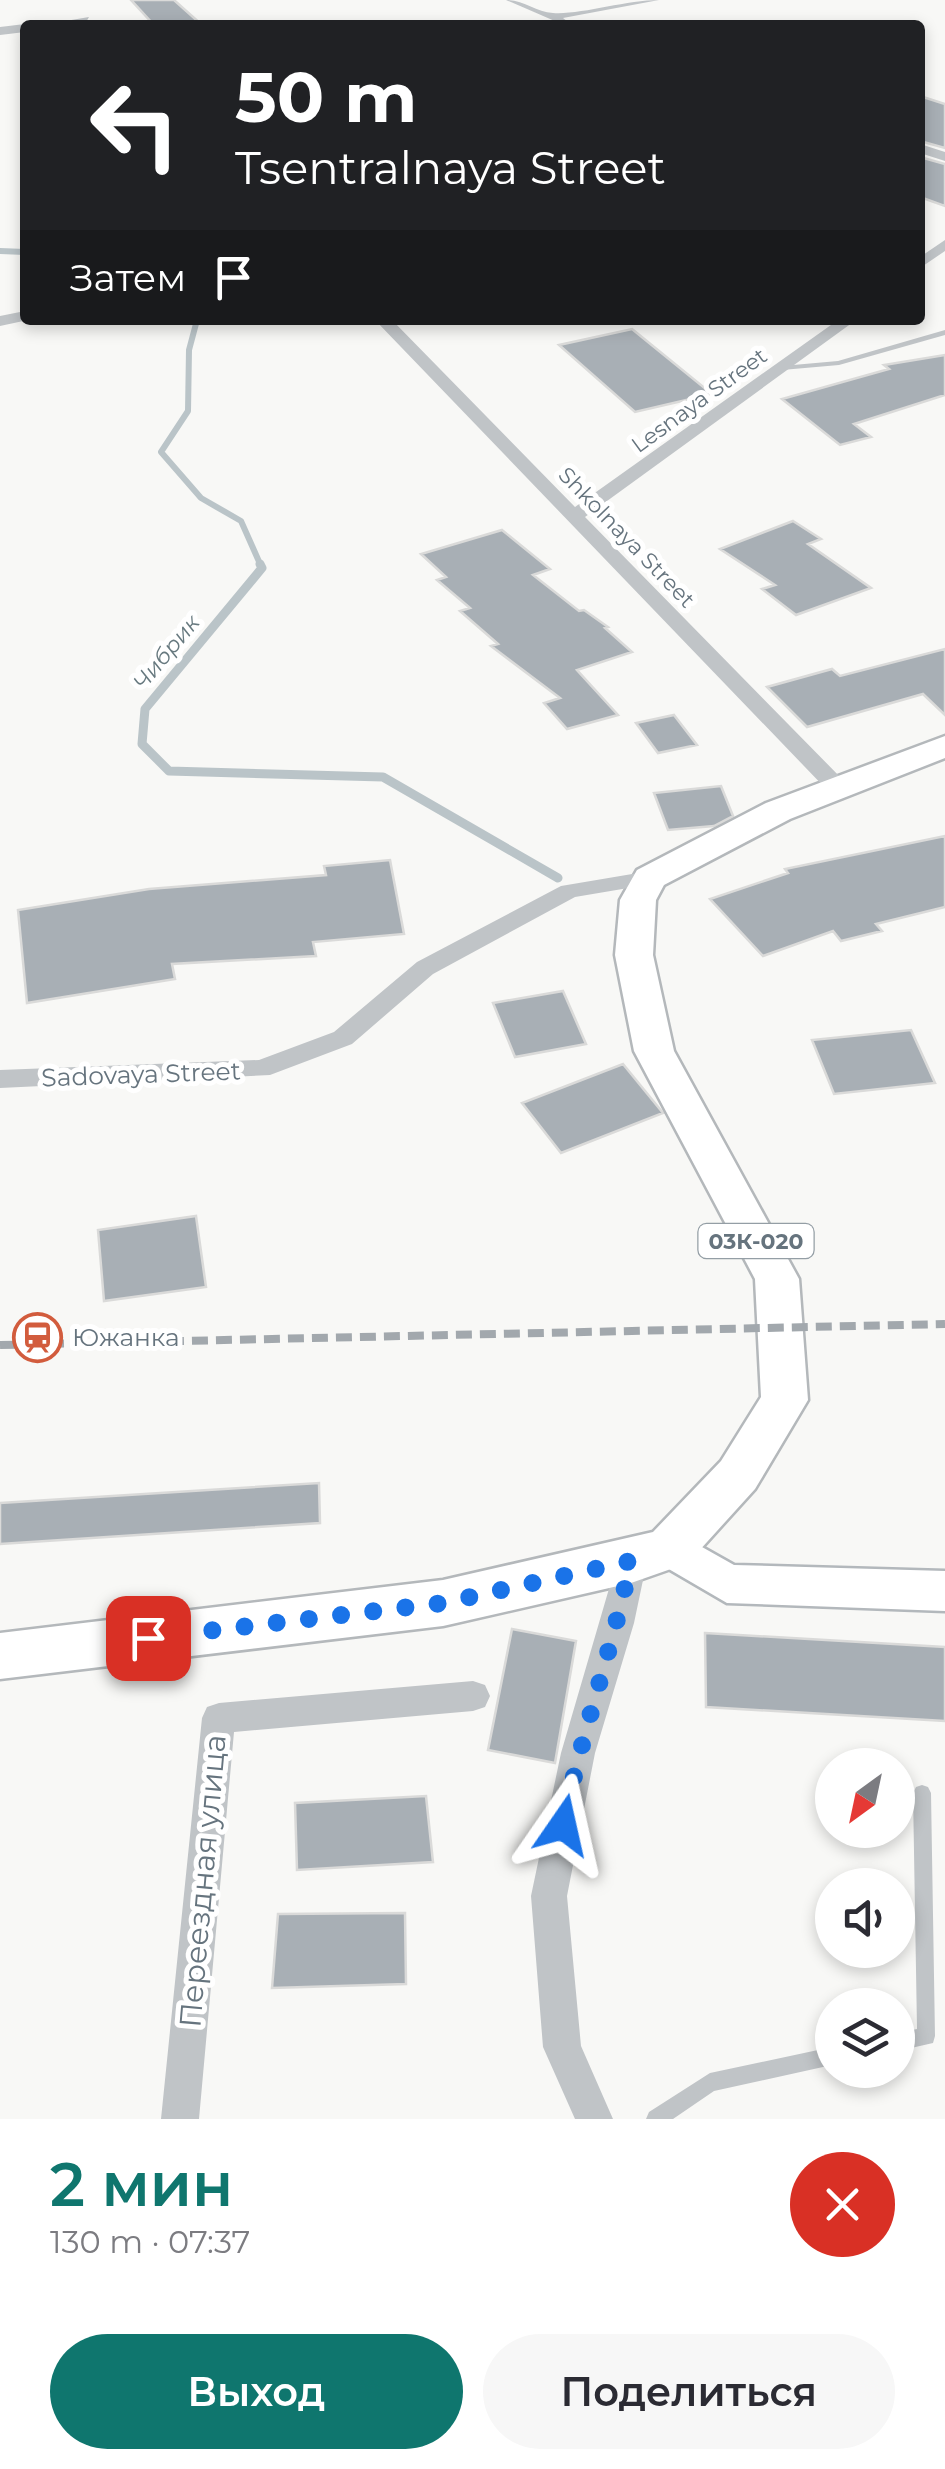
<!DOCTYPE html>
<html lang="ru">
<head>
<meta charset="utf-8">
<style>
	:root { --surface:#fff; --page:#f7f7f7; --text:#2b2b33; --muted:#7c7c81; --accent:#0f766e }
	body { margin:0; font-family:Montserrat,sans-serif; background:var(--page); color:var(--text); height:100vh; display:flex; flex-direction:column; font-size:38px; white-space:nowrap }
	* { box-sizing:border-box; margin:0 }
	p { font-size:32px; color:var(--muted) }
	.icon { flex:none; width:55px; height:55px; fill:none; stroke:currentColor; stroke-width:2; stroke-linecap:round; stroke-linejoin:round }
	.map { position:relative; height:2119px; overflow:hidden }
	.side { display:flex; flex-direction:column; background:var(--surface); flex:1 }
	.side>* { flex:none }
	.banner { position:absolute; left:20px; top:20px; width:905px; height:305px; border-radius:10px; box-shadow:0 5px 15px #0003; background:#202124; color:#fff; overflow:hidden }
	.needle { width:65px; rotate:213deg }
	.controls { position:absolute; left:815px; top:1748px; display:grid; gap:20px }
	.controls a { display:grid; place-items:center; width:100px; height:100px; border-radius:50%; background:var(--surface); box-shadow:0 5px 15px #0003; font-size:50px }
	.pin { position:absolute; display:grid; place-items:center; width:85px; height:85px; color:#fff; margin:-42px; border-radius:20px; box-shadow:0 5px 15px #0006 }
	.me { position:absolute; width:110px; margin:-55px; rotate:11deg; stroke-linejoin:round; filter:drop-shadow(0 0 8px #0008) }
	.turn { display:flex; align-items:center; gap:35px; height:210px; padding:0 50px; font-size:45px }
	.turn .icon { width:130px; height:130px; stroke-width:2.5 }
	.turn b { display:block; font-size:70px; line-height:85px }
	.then { display:flex; align-items:center; height:95px; padding:0 50px; background:#0003; gap:20px; font-size:38px }
	.round { display:grid; place-items:center; flex:none; width:105px; height:105px; border-radius:52px; background:var(--page) }
	.head { display:flex; align-items:center; justify-content:space-between; height:170px; padding:0 50px }
	h1 { font-size:60px; font-weight:600; line-height:75px; color:var(--accent) }
	.button { display:flex; gap:20px; margin-top:auto; padding:20px 50px }
	.button a { flex:1; height:115px; border-radius:60px; background:var(--accent); color:#fff; font-size:40px; font-weight:600; line-height:115px; text-align:center }
	.button a+a { background:var(--page); color:var(--text) }
	.map>svg:first-child { display:block }
	.lines { fill:none; stroke-linecap:round; stroke-linejoin:round }
	.stream-far1 { stroke:#bac4c8; stroke-width:6 }
	.stream { stroke:#bac4c8; stroke-width:9 }
	.building { fill:#a8afb5; stroke:#dadad9; stroke-width:2.5 }
	.secondary-casing { stroke:#b3b8bc; stroke-width:5 }
	.primary-casing { stroke:#b4b8bb; stroke-width:5 }
	.lane { fill:#c0c4c7; fill-rule:evenodd }
	.street { fill:#c0c4c7; fill-rule:evenodd }
	.secondary { fill:#fff; fill-rule:evenodd }
	.primary { fill:#fff; fill-rule:evenodd }
	.rail { stroke:#a2a8ad; stroke-width:8; stroke-dasharray:16 8; stroke-linecap:butt }
	.route { stroke:#1a73e8; stroke-width:18; stroke-dasharray:0 32.4 }
	.labels { text-anchor:middle; stroke-width:10; stroke-linejoin:round; paint-order:stroke }
	.far-street-label { font-size:22px; fill:#66747e; stroke:#fff }
	.far-water-label { font-size:22px; font-style:italic; fill:#67797f; stroke:#fff }
	.shield { fill:#fff; stroke:#949ea5; stroke-width:2.5 }
	.shield-label { font-size:22px; font-weight:bold; fill:#66747e }
	.street-label { font-size:25px; fill:#66747e; stroke:#fff }
	.poi-label { font-size:25px; fill:#66747e; stroke:#fff; text-anchor:start }
	.near-street-label { font-size:30px; fill:#66747e; stroke:#fff }
</style>
</head>
<body>
<div class="map">
<svg width="945" height="2119" viewBox="0 0 945 2119">
	<rect width="100%" height="100%" fill="#f8f8f6"/>
	<g class="lines">
		<!-- stream-far1 -->
		<path class="stream-far1" d="M0,251L25,252
			M197,320L189,350L188,411L161,452L201,498L241,521L261,566"/>
		<!-- stream -->
		<path class="stream" d="M260,564L262,568L145,709L142,744L169,771L383,777L558,878"/>
	</g>
	<!-- building -->
	<path class="building" d="M131,0H174L202,25H154Z
		M920,96L945,104V148L920,141Z
		M920,157L945,164V206L920,197Z
		M632,329L712,394L635,412L559,345Z
		M945,355V395L854,424L871,437L840,445L782,399L889,369L884,365Z
		M793,521L821,539L808,544L871,588L796,615L762,589L775,585L720,549Z
		M502,530L550,569L533,575L579,611L584,610L608,627L605,628L632,652L577,670L618,715L567,729L544,703L560,698L491,646L498,644L460,611L470,608L437,580L446,577L421,554Z
		M945,649V715L923,694L807,727L767,687L832,669L840,676Z
		M674,715L697,745L658,753L636,723Z
		M721,786L733,816L714,826L668,830L654,793Z
		M945,836V907L876,924L882,931L841,941L833,931L763,956L710,899L788,873L785,869Z
		M390,860L404,934L313,942L316,956L172,964L175,979L27,1003L18,910L149,889L326,875L324,866Z
		M563,991L586,1044L515,1057L493,1003Z
		M911,1030L935,1083L834,1094L812,1040Z
		M623,1064L663,1113L561,1153L522,1103Z
		M196,1216L206,1287L104,1301L98,1230Z
		M319,1483L320,1523L0,1544V1503Z
		M512,1629L576,1641L555,1763L488,1750Z
		M705,1633L945,1647V1721L706,1707Z
		M426,1796L433,1862L297,1870L295,1803Z
		M405,1913L406,1984L272,1988L278,1914Z"/>
	<g class="lines">
		<defs>
			<path id="secondary" d="M670,1529L734,1565L945,1571V1611L727,1603L655,1561L648,1548L655,1535Z"/>
			<path id="primary" d="M945,736V758L790,819L664,885L656,900L653,955L674,1051L799,1279L808,1400L755,1489L688,1563L631,1583L443,1626L0,1679V1633L443,1580L653,1532L721,1461L761,1397L755,1279L634,1051L615,955L620,900L637,870L766,803Z"/>
		</defs>
		<!-- secondary casing -->
		<use href="#secondary" class="secondary-casing"/>
		<!-- primary casing -->
		<use href="#primary" class="primary-casing"/>
		<!-- lane -->
		<path class="lane" d="M945,330V335L839,365L782,370L778,368L782,366L838,361Z
			M922,1785L928,1787L931,1793L935,2036L933,2043L898,2051V2033L917,2029L913,1793L916,1787Z
			M832,2047V2065L714,2091L673,2119H646L649,2112L710,2073Z"/>
		<!-- street -->
		<path class="street" d="M506,0C524,0 536,12 553,13C580,15 626,0 659,0L563,18L568,22L564,25Z
			M89,17L85,24L42,25Z
			M25,24V32L0,35V27Z
			M920,144L945,152V161L920,153Z
			M945,240V251L920,268V257Z
			M25,311L28,320L0,326V316Z
			M375,320H392L575,507L838,320H856L585,517L845,782L848,787L845,792H829Z
			M650,871L658,873L661,878L658,883L575,897L433,974L352,1044L270,1075L0,1088V1070L259,1060L334,1032L417,962L561,886Z
			M631,1547L642,1551L647,1561L634,1623L595,1753L567,1896L581,2046L613,2119H575L543,2047L531,1896L561,1753L620,1551Z
			M473,1681L485,1685L490,1696L485,1707L473,1711L234,1732L199,2119H161L202,1718L207,1707L219,1703Z"/>
		<!-- secondary -->
		<use href="#secondary" class="secondary"/>
		<!-- primary -->
		<use href="#primary" class="primary"/>
		<!-- rail -->
		<path class="rail" d="M0,1345L945,1324"/>
	</g>
	<g class="lines">
		<!-- route -->
		<path class="route" d="M148,1638L443,1603L631,1561C612,1650 581,1735 563,1825"/>
	</g>
	<!-- icons -->
	<defs>
		<symbol id="station-ring" viewBox="-11 -11 22 22"><circle r="9.5" fill="#fff" stroke="#d25c3d" stroke-width="1.5"/><path d="M-3-6H3Q5-6 5-4V2Q5 4 3 4L4.5 6H3L1.5 4h-3L-3 6H-4.5L-3 4Q-5 4-5 2V-4Q-5-6-3-6ZM-3.5-4v3h7v-3ZM-3.5 1v1.5H-2V1ZM2 1v1.5H3.5V1Z" fill="#d25c3d"/></symbol>
	</defs>
	<g fill-rule="evenodd">
		<use href="#station-ring" x="10" y="1310" width="55" height="55"/>
	</g>
	<g class="labels">
		<!-- far-street labels -->
		<g class="far-street-label">
			<text transform="translate(699 400) rotate(-36)" y="8">Lesnaya Street</text>
			<text transform="translate(627 537) rotate(46)" y="8">Shkolnaya Street</text>
		</g>
		<!-- far-water labels -->
		<g class="far-water-label">
			<text transform="translate(166 652) rotate(-50)" y="8">Чибрик</text>
		</g>
		<!-- shield labels -->
		<rect class="shield" x="698.5" y="1224" width="115" height="34" rx="8"/>
		<g class="shield-label">
			<text x="756" y="1249">03К-020</text>
		</g>
		<!-- street labels -->
		<g class="street-label">
			<text transform="translate(141 1074) rotate(-2)" y="9">Sadovaya Street</text>
		</g>
		<!-- poi labels -->
		<g class="poi-label">
			<text x="72" y="1346">Южанка</text>
		</g>
		<!-- near-street labels -->
		<g class="near-street-label">
			<text transform="translate(203 1881) rotate(-85)" y="10">Переездная улица</text>
		</g>
	</g>
</svg>
<div class="controls">
<a><svg class="needle" viewBox="-14 -14 28 28"><path d="M0-13l5 13h-10z" fill="#e53935"/><path d="M0 13l5-13h-10z" fill="#7c7c81"/></svg></a>
<a><svg class="icon" aria-label="sound" viewBox="0 0 24 24"><path d="M4 9h4l5-4v14l-5-4H4zM17 9q2 3 0 6"/></svg></a>
<a><svg class="icon" aria-label="layers" viewBox="0 0 24 24"><path d="M12 4l9 5-9 5-9-5zM3 14l9 5 9-5"/></svg></a>
</div>
<div class="pin" style="left:148px;top:1638px;background:#d93025"><svg class="icon" aria-label="arrive" viewBox="0 0 24 24"><path d="M6 21V4h12l-3 4 3 4H6"/></svg></div>
<svg class="me" style="left:563px;top:1825px" viewBox="-20 -20 40 40"><path d="M0-17L14 15 0 8-14 15z" fill="#1a73e8" stroke="#fff" stroke-width="4"/></svg>
<div class="banner">
<div class="turn"><svg class="icon" aria-label="left" viewBox="0 0 24 24"><path d="M17 20v-9H6M10 6l-5 5 5 5"/></svg><div><b>50 m</b>Tsentralnaya Street</div></div>
<div class="then">Затем<svg class="icon" aria-label="arrive" viewBox="0 0 24 24"><path d="M6 21V4h12l-3 4 3 4H6"/></svg></div>
</div>
</div>
<section class="side">
<div class="head"><div><h1>2 мин</h1><p>130 m · 07:37</p></div><a class="round" style="background:#d93025;color:#fff"><svg class="icon" aria-label="close" viewBox="0 0 24 24"><path d="M6 6l12 12M18 6L6 18"/></svg></a></div>
<div class="button"><a>Выход</a><a>Поделиться</a></div>
</section>
</body>
</html>
